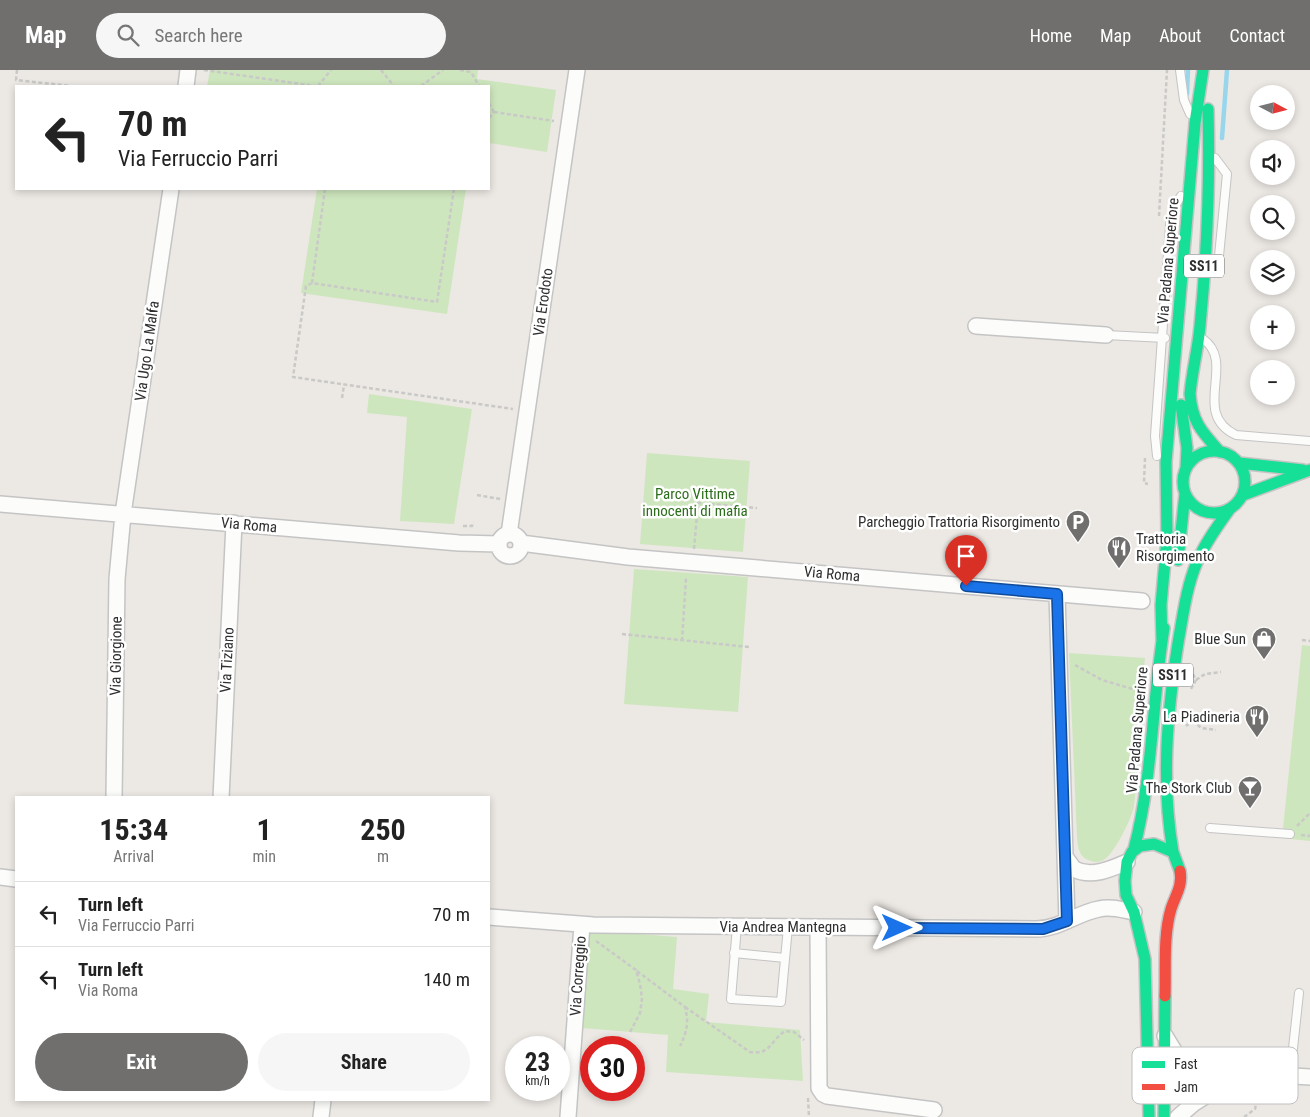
<!DOCTYPE html>
<html lang="en">
<head>
<meta charset="utf-8">
<style>
	:root { --surface:#fff; --page:#f6f6f6; --text:#222; --muted:#767676; --line:#e0e0e0; --accent:#706f6e }
	body { margin:0; font-family:"Roboto Condensed",sans-serif; background:var(--page); color:var(--text); height:100vh; display:flex; flex-direction:column; font-size:19px; white-space:nowrap }
	* { box-sizing:border-box; margin:0 }
	p { font-size:16px; color:var(--muted) }
	.icon { flex:none; width:28px; height:28px; fill:none; stroke:currentColor; stroke-width:2; stroke-linecap:round; stroke-linejoin:round }
	.map { position:relative; flex:1; overflow:hidden }
	.drawer { position:absolute; left:15px; top:726px; width:475px; height:305px; display:flex; flex-direction:column; background:var(--surface); border-radius:0px; box-shadow:0 2px 8px #0003 }
	.drawer>* { flex:none }
	.top-card { position:absolute; left:15px; top:15px; width:475px; height:105px; border-radius:0px; box-shadow:0 2px 8px #0003; background:#fff; color:var(--text); overflow:hidden }
	.needle { width:32px; rotate:97deg }
	.fabs { position:absolute; left:1250px; top:15px; display:grid; gap:10px }
	.fabs a { display:grid; place-items:center; width:45px; height:45px; border-radius:50%; background:var(--surface); box-shadow:0 2px 8px #0003; font-size:25px }
	.speed { position:absolute; left:505px; top:966px; display:flex; gap:10px; font-size:25px; font-weight:700; text-align:center }
	.speed>* { display:grid; place-content:center; width:65px; height:65px; border-radius:50%; background:var(--surface); box-shadow:0 2px 8px #0003; line-height:1 }
	.speed small { font-size:12px; font-weight:400 }
	.speed .limit { border:8px solid #d22; background:#fff; color:#111 }
	.pin { position:absolute; display:grid; place-items:center; width:42px; height:42px; color:#fff; margin:-51px -21px; border-radius:50% 50% 50% 0; rotate:-45deg; box-shadow:0 0 5px #0007 }
	.pin .icon { rotate:45deg }
	.me { position:absolute; width:55px; margin:-28px; rotate:90deg; stroke-linejoin:round; filter:drop-shadow(0 0 4px #0008) }
	.turn { display:flex; align-items:center; gap:18px; height:105px; padding:0 20px; font-size:22px }
	.turn .icon { width:65px; height:65px; stroke-width:2.5 }
	.turn b { display:block; font-size:35px; line-height:42px }
	.eta { display:flex; justify-content:space-evenly; align-items:center; height:85px; text-align:center }
	.eta b { font-size:30px; font-weight:700; line-height:35px }
	.cta { display:flex; gap:10px; margin-top:auto; padding:10px 20px }
	.cta a { flex:1; height:58px; border-radius:30px; background:var(--accent); color:#fff; font-size:20px; font-weight:700; line-height:58px; text-align:center }
	.cta a+a { background:var(--page); color:var(--text) }
	ul { padding:0; list-style:none }
	li { display:flex; align-items:center; gap:15px; height:65px; padding:0 20px; border-top:1px solid var(--line) }
	li div { flex:1 }
	li b { display:block; font-size:19px }
	li em { font-style:normal }
	header { display:flex; align-items:center; gap:30px; box-sizing:border-box; height:70px; padding:0 25px; background:var(--accent); color:#fff }
	header strong { font-size:24px }
	nav { display:flex; gap:28px; margin-inline-start:auto; font-size:18px }
	.search { width:350px; height:45px; background:var(--page); display:flex; align-items:center; gap:12px; box-sizing:border-box; padding:0 18px; border-radius:28px; color:var(--muted); font-size:19px }
	.map>svg:first-child { display:block }
	.green { fill:#cee6be }
	.lines { fill:none; stroke-linecap:round; stroke-linejoin:round }
	.stream { stroke:#99d6ec; stroke-width:4.5 }
	.lane-casing { stroke:#c5c4c5; stroke-width:10 }
	.street-casing { stroke:#c5c4c5; stroke-width:18 }
	.fast-casing { stroke:#c5c4c5; stroke-width:14 }
	.jam-casing { stroke:#c5c4c5; stroke-width:14 }
	.path { stroke:#c9c9c8; stroke-width:2.5; stroke-dasharray:4 2.5; stroke-linecap:butt }
	.lane { stroke:#fcfcfb; stroke-width:8 }
	.street { stroke:#fcfcfb; stroke-width:15 }
	.fast { stroke:#16e098; stroke-width:11 }
	.jam { stroke:#f24e42; stroke-width:11 }
	.route-casing { stroke:#114b97; stroke-width:12 }
	.route { stroke:#1a73e8; stroke-width:9 }
	.labels { text-anchor:middle; stroke-width:5; stroke-linejoin:round; paint-order:stroke }
	.shield { fill:#fff; stroke:#6d6d6d; stroke-width:1 }
	.shield-label { font-size:14px; font-weight:bold; fill:#2e2e2e }
	.street-label { font-size:15px; fill:#2e2e2e; stroke:#fff }
	.park-label { font-size:15px; fill:#2c6e1b; stroke:#fff }
	.poi-label { font-size:15px; fill:#2e2e2e; stroke:#fff; text-anchor:end }
	.key { fill:#fff; stroke:#c0c0c0; stroke-width:1 }
	.key-label { font-size:14px; fill:#2e2e2e }
</style>
</head>
<body>
<header>
<strong>Map</strong>
<div class="search"><svg class="icon" aria-label="search" viewBox="0 0 24 24"><circle cx="10" cy="10" r="6"/><path d="M15 15l6 6"/></svg>Search here</div>
<nav><a>Home</a><a>Map</a><a>About</a><a>Contact</a></nav>
</header>
<div class="map">
<svg width="1310" height="1047" viewBox="0 0 1310 1047">
	<rect width="100%" height="100%" fill="#ece8e4"/>
	<!-- green -->
	<path class="green" d="M210,0H478L477,9L556,20L547,82L489,73V16H207Z
		M317,119H466L447,244L301,223Z
		M369,324L472,339L454,454L400,451L407,347L367,343Z
		M647,383L750,391L743,482L640,474Z
		M634,499L748,507L738,642L624,634Z
		M1302,575L1310,576V771L1282,768Z
		M1069,583L1145,588C1142,617 1136,645 1135,675C1134,695 1137,716 1134,736C1132,748 1115,782 1105,789C1101,792 1096,793 1091,791C1079,788 1078,778 1077,767Z
		M588,860L677,867L673,919L709,924L706,952L800,960L803,1011L666,1002L668,965L582,958Z"/>
	<g class="lines">
		<!-- stream -->
		<path class="stream" d="M1187,24L1188,0
			M1222,68L1227,0"/>
		<defs>
			<path id="lane" d="M1180,0L1184,30L1190,44
				M1212,200L1219,186L1227,104L1215,88
				M1106,265L1165,268
				M1203,269C1237,293 1190,343 1236,365L1310,371
				M1157,386L1155,366L1170,155L1174,138L1181,126
				M1210,758L1290,764
				M737,856L731,929L781,932L788,857
				M734,883L785,888
				M1290,1006L1299,923"/>
			<path id="street" d="M186,16L188,0
				M976,256L1106,265
				M0,434L459,473L499,474
				M499 475a11 11 0 1 1 22 0a11 11 0 1 1-22 0Z
				M509,464L577,0
				M521,473L628,487L1142,531
				M1057,524L1067,851
				M114,728L117,509L123,444L171,119
				M221,728L234,453
				M1066,788L1074,799C1091,808 1111,799 1127,792
				M0,807L16,809
				M489,847L593,855L1036,859C1059,859 1077,843 1099,839C1110,836 1123,840 1134,842
				M818,857L819,1018L823,1024L827,1026L934,1040
				M1165,966L1179,989L1190,999L1239,1005L1263,1004L1310,1007
				M321,1047L323,1030
				M568,1047L582,855
				M1178,1047L1193,1034L1239,1005"/>
			<path id="fast" d="M1208,39C1210,112 1207,184 1200,256C1198,279 1192,301 1190,324C1192,352 1202,362 1220,382
				M1181,335L1187,378L1186,398
				M1183 412a31 31 0 1 1 62 0a31 31 0 1 1-62 0Z
				M1239,393L1303,400
				M1243,425L1310,400
				M1178,490L1185,424
				M1162,572L1161,535L1167,468L1166,392L1195,53L1203,0
				M1134,779C1153,707 1152,631 1164,558
				M1173,782C1161,712 1167,644 1178,573C1183,546 1186,518 1197,492C1205,473 1217,457 1229,440
				M1149,1047L1145,889L1134,842L1126,825L1125,811L1127,792L1132,782L1140,776L1154,774L1173,782L1180,801
				M1164,1047L1165,926"/>
			<path id="jam" d="M1165,926C1166,898 1163,866 1171,839C1175,826 1183,816 1180,801"/>
		</defs>
		<!-- lane casing -->
		<use href="#lane" class="lane-casing"/>
		<!-- street casing -->
		<use href="#street" class="street-casing"/>
		<!-- fast casing -->
		<use href="#fast" class="fast-casing"/>
		<!-- jam casing -->
		<use href="#jam" class="jam-casing"/>
		<!-- path -->
		<path class="path" d="M17,0L16,10L71,16
			M204,0L315,16
			M381,0L394,16
			M460,0L471,2L479,16
			M318,16L331,0
			M421,16L443,0
			M489,33L494,42
			M494,42L554,51
			M489,48L494,42
			M325,119L312,213L437,232L454,119
			M1159,146L1167,0
			M312,213L306,216L293,307L513,339
			M342,328L344,315
			M1145,388L1144,413L1148,414
			M477,425L500,429
			M463,456H472L473,452
			M694,479L698,433L757,438
			M622,564L749,577
			M1302,570L1310,571
			M682,571L686,508
			M1075,595L1102,610L1136,620
			M1196,610L1205,604L1221,602
			M1191,619L1196,610L1193,604
			M1193,650L1201,658L1216,660
			M1186,656L1193,650L1188,645
			M1297,756L1310,743
			M1301,765L1310,766
			M596,871L636,900L640,914L642,929L640,943L630,962
			M637,901L685,937C689,952 687,962 680,976
			M685,937L750,982C771,985 770,971 785,961L794,962L804,970
			M808,1028L809,1047
			M1244,1047L1255,1039L1259,1019"/>
		<!-- lane -->
		<use href="#lane" class="lane"/>
		<!-- street -->
		<use href="#street" class="street"/>
		<!-- fast -->
		<use href="#fast" class="fast"/>
		<!-- jam -->
		<use href="#jam" class="jam"/>
	</g>
	<g class="lines">
		<defs>
			<path id="route" d="M897,858L1043,859L1067,851L1057,524L966,516"/>
		</defs>
		<!-- route casing -->
		<use href="#route" class="route-casing"/>
		<!-- route -->
		<use href="#route" class="route"/>
	</g>
	<!-- icons -->
	<defs>
		<symbol id="parking-pin" viewBox="-11 -11 22 30"><path d="M0 17L-7.5 6A9.5 9.5 0 1 1 7.5 6Z" fill="#706f6e" stroke="#fff"/><path d="M-3.5-5.5H1a3.5 3.5 0 0 1 0 7H-1V5.5H-3.5ZM-1-3.4V-.6H.8a1.4 1.4 0 0 0 0-2.8Z" fill="#fff"/></symbol>
		<symbol id="restaurant-pin" viewBox="-11 -11 22 30"><path d="M0 17L-7.5 6A9.5 9.5 0 1 1 7.5 6Z" fill="#706f6e" stroke="#fff"/><path d="M-5-6h1v4h1v-4h1v4h1v-4h1v5L-1.5 .5V6h-2V.5L-5-1ZM5-6V6H3V1.5H1.5Q1.5-4 5-6Z" fill="#fff"/></symbol>
		<symbol id="shop-pin" viewBox="-11 -11 22 30"><path d="M0 17L-7.5 6A9.5 9.5 0 1 1 7.5 6Z" fill="#706f6e" stroke="#fff"/><path d="M-5-2.5h2.3a2.7 3.5 0 0 1 5.4 0H5L5.5 6h-11ZM-1.5-2.5h3a1.5 2.3 0 0 0-3 0Z" fill="#fff"/></symbol>
		<symbol id="bar-pin" viewBox="-11 -11 22 30"><path d="M0 17L-7.5 6A9.5 9.5 0 1 1 7.5 6Z" fill="#706f6e" stroke="#fff"/><path d="M-6-5H6L.8 .8V4.5H3.5V6h-7V4.5H-.8V.8Z" fill="#fff"/></symbol>
	</defs>
	<g fill-rule="evenodd">
		<use href="#parking-pin" x="1064" y="438" width="28" height="38"/>
		<use href="#restaurant-pin" x="1105" y="464" width="28" height="38"/>
		<use href="#shop-pin" x="1250" y="555" width="28" height="38"/>
		<use href="#restaurant-pin" x="1243" y="633" width="28" height="38"/>
		<use href="#bar-pin" x="1236" y="704" width="28" height="38"/>
	</g>
	<g class="labels">
		<!-- shield labels -->
		<g class="shield">
			<rect x="1184" y="184.5" width="40" height="23" rx="4"/>
			<rect x="1153" y="593.5" width="40" height="23" rx="4"/>
		</g>
		<g class="shield-label">
			<text x="1204" y="201">SS11</text>
			<text x="1173" y="610">SS11</text>
		</g>
		<!-- street labels -->
		<g class="street-label">
			<text transform="translate(1168 191) rotate(-85)" y="5">Via Padana Superiore</text>
			<text transform="translate(543 232) rotate(-82)" y="5">Via Erodoto</text>
			<text transform="translate(147 281) rotate(-82)" y="5">Via Ugo La Malfa</text>
			<text transform="translate(249 455) rotate(5)" y="5">Via Roma</text>
			<text transform="translate(832 504) rotate(5)" y="5">Via Roma</text>
			<text transform="translate(116 586) rotate(-89)" y="5">Via Giorgione</text>
			<text transform="translate(227 590) rotate(-87)" y="5">Via Tiziano</text>
			<text transform="translate(1137 660) rotate(-85)" y="5">Via Padana Superiore</text>
			<text x="783" y="862">Via Andrea Mantegna</text>
			<text transform="translate(578 906) rotate(-86)" y="5">Via Correggio</text>
		</g>
		<!-- park labels -->
		<g class="park-label">
			<text x="695" y="429">Parco Vittime<tspan x="695" dy="17">innocenti di mafia</tspan></text>
		</g>
		<!-- poi labels -->
		<g class="poi-label">
			<text x="1060" y="457">Parcheggio Trattoria Risorgimento</text>
			<text x="1136" y="474" text-anchor="start">Trattoria<tspan x="1136" dy="17">Risorgimento</tspan></text>
			<text x="1246" y="574">Blue Sun</text>
			<text x="1240" y="652">La Piadineria</text>
			<text x="1232" y="723">The Stork Club</text>
		</g>
	</g>
	<!-- legend -->
	<rect x="1132" y="977" width="166" height="57" rx="8" class="key"/>
	<rect x="1142" y="991" width="23" height="7" fill="#16e098"/>
	<rect x="1142" y="1014" width="23" height="6" fill="#f24e42"/>
	<g class="key-label">
		<text x="1174" y="999">Fast</text>
		<text x="1174" y="1022">Jam</text>
	</g>
</svg>
<div class="fabs">
<a><svg class="needle" viewBox="-14 -14 28 28"><path d="M0-13l5 13h-10z" fill="#e53935"/><path d="M0 13l5-13h-10z" fill="#767676"/></svg></a>
<a><svg class="icon" aria-label="sound" viewBox="0 0 24 24"><path d="M4 9h4l5-4v14l-5-4H4zM17 9q2 3 0 6"/></svg></a>
<a><svg class="icon" aria-label="search" viewBox="0 0 24 24"><circle cx="10" cy="10" r="6"/><path d="M15 15l6 6"/></svg></a>
<a><svg class="icon" aria-label="layers" viewBox="0 0 24 24"><path d="M12 4l9 5-9 5-9-5zM3 14l9 5 9-5"/></svg></a>
<a>+</a>
<a>−</a>
</div>
<div class="speed"><div>23<small>km/h</small></div><div class="limit">30</div></div>
<div class="pin" style="left:966px;top:516px;background:#d93025"><svg class="icon" aria-label="arrive" viewBox="0 0 24 24"><path d="M6 21V4h12l-3 4 3 4H6"/></svg></div>
<svg class="me" style="left:897px;top:858px" viewBox="-20 -20 40 40"><path d="M0-17L14 15 0 8-14 15z" fill="#1a73e8" stroke="#fff" stroke-width="4"/></svg>
<div class="top-card">
<div class="turn"><svg class="icon" aria-label="left" viewBox="0 0 24 24"><path d="M17 20v-9H6M10 6l-5 5 5 5"/></svg><div><b>70 m</b>Via Ferruccio Parri</div></div>
</div>
<section class="drawer">
<div class="eta">
<div><b>15:34</b><p>Arrival</p></div>
<div><b>1</b><p>min</p></div>
<div><b>250</b><p>m</p></div>
</div>
<ul>
<li><svg class="icon" aria-label="left" viewBox="0 0 24 24"><path d="M17 20v-9H6M10 6l-5 5 5 5"/></svg><div><b>Turn left</b><p>Via Ferruccio Parri</p></div><em>70 m</em></li>
<li><svg class="icon" aria-label="left" viewBox="0 0 24 24"><path d="M17 20v-9H6M10 6l-5 5 5 5"/></svg><div><b>Turn left</b><p>Via Roma</p></div><em>140 m</em></li>
</ul>
<div class="cta"><a>Exit</a><a>Share</a></div>
</section>
</div>
</body>
</html>
